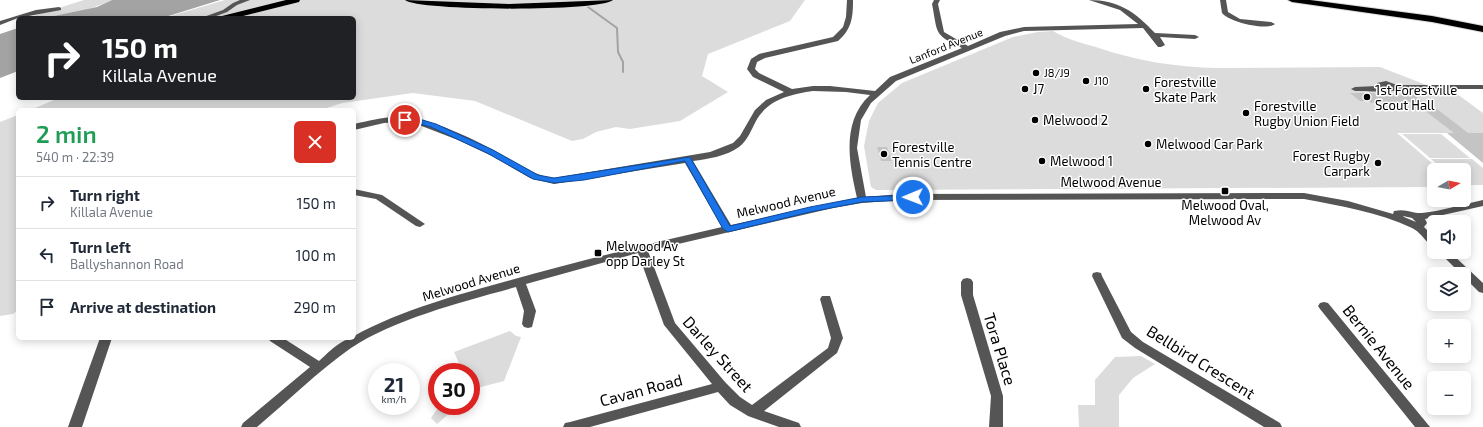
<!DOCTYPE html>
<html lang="en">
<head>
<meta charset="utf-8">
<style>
	:root { --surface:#fff; --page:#f2f2f3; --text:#1f2937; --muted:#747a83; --line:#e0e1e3 }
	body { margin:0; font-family:"Exo 2",sans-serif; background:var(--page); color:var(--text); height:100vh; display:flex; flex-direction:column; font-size:15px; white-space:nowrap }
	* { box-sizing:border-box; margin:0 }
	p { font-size:13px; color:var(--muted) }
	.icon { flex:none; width:22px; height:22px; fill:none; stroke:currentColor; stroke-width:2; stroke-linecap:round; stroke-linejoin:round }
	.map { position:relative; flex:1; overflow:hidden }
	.details { position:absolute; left:16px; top:108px; width:340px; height:232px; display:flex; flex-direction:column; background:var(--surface); border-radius:6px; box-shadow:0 2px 10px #0003 }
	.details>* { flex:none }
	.top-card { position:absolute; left:16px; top:16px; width:340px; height:84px; border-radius:6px; box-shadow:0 2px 10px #0003; background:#202124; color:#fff; overflow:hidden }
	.needle { width:26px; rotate:80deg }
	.tools { position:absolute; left:1427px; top:163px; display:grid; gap:8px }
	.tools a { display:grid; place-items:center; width:44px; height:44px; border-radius:6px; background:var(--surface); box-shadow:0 2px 10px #0003; font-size:20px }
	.speed { position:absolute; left:368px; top:363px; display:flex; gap:8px; font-size:20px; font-weight:700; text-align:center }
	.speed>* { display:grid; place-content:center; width:52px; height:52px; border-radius:50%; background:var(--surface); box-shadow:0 2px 10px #0003; line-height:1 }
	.speed small { font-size:10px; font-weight:400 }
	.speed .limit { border:6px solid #d22; background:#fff; color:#111 }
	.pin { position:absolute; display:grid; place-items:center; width:34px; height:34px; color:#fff; margin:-17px; border:2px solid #fff; border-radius:50%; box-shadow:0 1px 4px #0007 }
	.me { position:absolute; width:44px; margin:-22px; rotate:269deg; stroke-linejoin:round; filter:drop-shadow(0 0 3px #0008) }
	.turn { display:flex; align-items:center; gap:14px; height:84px; padding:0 20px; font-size:18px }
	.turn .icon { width:52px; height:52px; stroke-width:2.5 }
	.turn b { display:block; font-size:28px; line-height:34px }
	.round { display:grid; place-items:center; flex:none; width:42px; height:42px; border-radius:6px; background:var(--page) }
	.summary { display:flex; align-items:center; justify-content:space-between; height:68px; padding:0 20px }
	h1 { font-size:24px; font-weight:600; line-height:30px; color:#1e9e55 }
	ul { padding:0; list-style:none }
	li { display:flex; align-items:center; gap:12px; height:52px; padding:0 20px; border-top:1px solid var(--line) }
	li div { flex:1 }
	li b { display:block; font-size:15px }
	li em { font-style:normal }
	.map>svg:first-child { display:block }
	.green { fill:#dcdcdc }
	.water { fill:#a3a3a3 }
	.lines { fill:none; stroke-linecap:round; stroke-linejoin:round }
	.stream { stroke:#a3a3a3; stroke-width:2 }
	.building { fill:#c4c4c4 }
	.highway-casing { stroke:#dbdbdb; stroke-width:2 }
	.minor { fill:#555; fill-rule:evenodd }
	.highway { fill:#000; fill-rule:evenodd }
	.route { fill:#1a73e8; stroke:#114b97 }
	.poi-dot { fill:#000; stroke:#fff; stroke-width:1.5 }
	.labels { text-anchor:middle; stroke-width:3; stroke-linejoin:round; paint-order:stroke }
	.far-street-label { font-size:11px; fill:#000; stroke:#fff }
	.far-poi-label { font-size:11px; fill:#000; stroke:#fff; text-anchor:start }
	.poi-label { font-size:13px; fill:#000; stroke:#fff; text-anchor:start }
	.street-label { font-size:13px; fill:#000; stroke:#fff }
	.near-street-label { font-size:16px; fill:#000; stroke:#fff }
</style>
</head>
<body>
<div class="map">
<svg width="1483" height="427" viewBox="0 0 1483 427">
	<rect width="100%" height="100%" fill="#fff"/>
	<!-- green -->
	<path class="green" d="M84,0H112C86,12 55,18 27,18Z
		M225,0H805L790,21L708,54L702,76L728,92L680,121L630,129L616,127L596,132L583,139L572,141L475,101L413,93L342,103L321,110H30L59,98H354V18H164Z
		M1053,31C1066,39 1081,43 1096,47C1137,61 1174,67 1218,68L1380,67L1442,91H1453L1483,113V133H1397L1440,170H1434V187L876,190L871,187L864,146L869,121L878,103L902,83L1013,37L1038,32Z
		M18,115V310L13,314L0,316V122Z
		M1402,134H1441L1470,158H1430Z
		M1431,159H1472L1483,168V185H1464V170H1444Z
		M510,331L516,336L521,337L504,381L481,387L471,395V372H461L462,370L454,352Z
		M1141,356L1155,364L1133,378L1119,395V427H1079L1078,405H1095V380L1115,357Z
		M439,406H458L437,424L431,418Z"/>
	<!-- water -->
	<path class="water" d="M112,0H220L162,18H45L97,7Z
		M18,28V71L0,78V34Z"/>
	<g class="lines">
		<!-- stream -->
		<path class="stream" d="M588,7L617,28L618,52L623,62V72"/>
	</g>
	<!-- building -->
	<path class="building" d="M1350,93H1374L1377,96L1414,95L1423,102L1371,103L1369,101H1360Z
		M1437,109L1468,133H1483V163L1447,133H1454L1424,110Z
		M877,147H887L892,161H881Z"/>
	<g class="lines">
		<defs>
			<path id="highway" d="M286,0H300L299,2L235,18H221L222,16Z
				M405,0L509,4L613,0C600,12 417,11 405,0Z
				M1288,0H1310L1432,16L1483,26V32L1432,22L1292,2Z"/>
		</defs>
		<!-- highway casing -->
		<use href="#highway" class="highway-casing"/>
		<!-- minor -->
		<path class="minor" d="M240,0H250L237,5L227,12L211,18H201L223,10L233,3Z
			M847,0H853C853,17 852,29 838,41L765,58L757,62L755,69L759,73L792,89L813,86H830L875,91L890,77L962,48C933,34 938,34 932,4L934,0H940L938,4L944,32L968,46L1000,32L1024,27L1138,24L1120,10L1089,0C1119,0 1135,12 1155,33L1195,35L1199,37L1195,39L1160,37L1165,45L1161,47H1158L1143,28L1024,31L1005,36L896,81L871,103L861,120L857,148L866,197L901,194L1304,193L1348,201L1393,214L1394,211C1407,208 1413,214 1422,213C1442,211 1463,204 1483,200V206L1425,219L1427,223L1424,227L1434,237V246L1430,245C1425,240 1419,231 1412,228C1379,212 1340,206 1304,199L901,200L862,203L833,208L648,251L675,323L725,382L740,397L752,405L828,348L831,338L820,299L822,296H830L843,338L837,353L764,411L799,423L801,427H779L748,416L730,405L718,392L590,427H563L565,423L570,422L712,384L664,325L638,253L526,284L536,311L532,327L528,328L524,327L522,324L524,311L516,287C465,301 394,319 351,348C318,371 288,401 257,427H241L243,423L310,367L270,341L268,338H283L319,361C328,353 342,338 354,338V336C403,309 458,295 511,280C580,261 651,243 722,227L685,163L554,184L530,178L494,157L458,140L419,125L397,122L384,123L354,130V124C368,121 382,117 396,117C429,116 476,140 504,156C521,165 535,176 554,178L710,152L733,143L740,136L755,110L766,100L784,92L753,77L747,69L751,59L759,54L833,37L843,27L846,17ZM813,91L846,92L870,95C841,122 849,163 857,198L731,225L693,161C708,159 727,156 739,147C748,140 751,130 756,121C767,100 791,94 813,91ZM1403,216L1412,218L1416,222L1404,217Z
			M1220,0H1226L1228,12L1240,19L1271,22L1275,24C1266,31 1229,22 1222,13Z
			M59,7L61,8V10L18,18L0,25V21L36,10Z
			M1386,81L1397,85H1483V89H1401C1395,93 1365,91 1355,91L1351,89L1355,87L1377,86V83Z
			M354,189L382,195L425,224L420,227L416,226L376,199L354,195Z
			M1439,252H1450L1483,283V293L1479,292L1464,277V274H1461Z
			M1097,272L1101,273L1102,276L1131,332L1143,342L1280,423L1282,427H1264L1135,348L1122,338L1092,276L1093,273Z
			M967,278L971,279L973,282V295L1003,396V427H989L991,396L961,295V282L963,279Z
			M1324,302L1328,303L1430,427H1415L1320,309L1318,306L1320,303Z
			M100,338H112L82,427H68Z"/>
		<!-- highway -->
		<use href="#highway" class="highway"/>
	</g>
	<!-- route -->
	<path class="route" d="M405,117L416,118L436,124L493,150L538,175L554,178L690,157L730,226L810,207L862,197L913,195L917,197L913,200L862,202L810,212L728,232L723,229L685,161L584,180L554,183L533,179L487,153L431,127L415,123L403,121L402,120Z"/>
	<!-- markers -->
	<g class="poi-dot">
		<circle cx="1036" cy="73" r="4"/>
		<circle cx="1086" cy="81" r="4"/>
		<circle cx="1025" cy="89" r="4"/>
		<circle cx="1146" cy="89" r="4"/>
		<circle cx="1367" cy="97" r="4"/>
		<circle cx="1246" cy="113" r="4"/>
		<circle cx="1035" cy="120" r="4"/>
		<circle cx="1148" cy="144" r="4"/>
		<circle cx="884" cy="154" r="4"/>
		<circle cx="1042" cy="161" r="4"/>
		<circle cx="1378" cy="163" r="4"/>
		<rect x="1221" y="187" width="8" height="8" rx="2"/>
		<rect x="594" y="249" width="8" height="8" rx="2"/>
	</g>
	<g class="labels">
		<!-- far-street labels -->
		<g class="far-street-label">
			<text transform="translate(946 46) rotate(-22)" y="4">Lanford Avenue</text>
		</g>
		<!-- far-poi labels -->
		<g class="far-poi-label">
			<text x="1044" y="77">J8/J9</text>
			<text x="1094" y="85">J10</text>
		</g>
		<!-- poi labels -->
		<g class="poi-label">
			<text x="1154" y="87">Forestville<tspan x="1154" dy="15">Skate Park</tspan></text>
			<text x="1033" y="94">J7</text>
			<text x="1375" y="95">1st Forestville<tspan x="1375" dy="15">Scout Hall</tspan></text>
			<text x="1254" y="111">Forestville<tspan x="1254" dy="15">Rugby Union Field</tspan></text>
			<text x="1043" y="125">Melwood 2</text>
			<text x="1156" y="149">Melwood Car Park</text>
			<text x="892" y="152">Forestville<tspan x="892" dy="15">Tennis Centre</tspan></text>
			<text x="1370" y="161" text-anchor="end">Forest Rugby<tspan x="1370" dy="15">Carpark</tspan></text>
			<text x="1050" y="166">Melwood 1</text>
			<text x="1225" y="210" text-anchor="middle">Melwood Oval,<tspan x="1225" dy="15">Melwood Av</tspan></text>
			<text x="606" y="251">Melwood Av<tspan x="606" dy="15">opp Darley St</tspan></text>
		</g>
		<!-- street labels -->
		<g class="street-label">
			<text x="1111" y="187">Melwood Avenue</text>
			<text transform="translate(786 202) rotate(-13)" y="5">Melwood Avenue</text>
			<text transform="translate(471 282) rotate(-17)" y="5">Melwood Avenue</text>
		</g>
		<!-- near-street labels -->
		<g class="near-street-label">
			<text transform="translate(1379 347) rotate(51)" y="6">Bernie Avenue</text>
			<text transform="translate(1000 349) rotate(73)" y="6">Tora Place</text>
			<text transform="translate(718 354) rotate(48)" y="6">Darley Street</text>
			<text transform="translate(1201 362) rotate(32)" y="6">Bellbird Crescent</text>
			<text transform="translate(641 390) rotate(-15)" y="6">Cavan Road</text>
		</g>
	</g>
</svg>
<div class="tools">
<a><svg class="needle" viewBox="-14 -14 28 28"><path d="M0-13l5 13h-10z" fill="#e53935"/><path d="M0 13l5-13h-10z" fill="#747a83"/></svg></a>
<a><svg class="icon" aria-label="sound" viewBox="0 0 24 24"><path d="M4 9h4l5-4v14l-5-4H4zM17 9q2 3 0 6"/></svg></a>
<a><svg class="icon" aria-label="layers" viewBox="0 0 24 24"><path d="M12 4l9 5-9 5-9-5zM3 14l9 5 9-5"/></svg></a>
<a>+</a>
<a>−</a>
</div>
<div class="speed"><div>21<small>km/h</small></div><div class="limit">30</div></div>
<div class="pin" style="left:405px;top:120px;background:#d93025"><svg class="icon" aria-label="arrive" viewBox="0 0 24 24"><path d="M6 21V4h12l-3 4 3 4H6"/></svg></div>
<svg class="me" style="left:913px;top:197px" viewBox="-20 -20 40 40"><circle r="17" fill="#1a73e8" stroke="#fff" stroke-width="3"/><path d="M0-11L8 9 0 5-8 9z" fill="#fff"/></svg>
<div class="top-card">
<div class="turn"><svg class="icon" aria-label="right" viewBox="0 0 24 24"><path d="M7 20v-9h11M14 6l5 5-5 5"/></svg><div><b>150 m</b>Killala Avenue</div></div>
</div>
<section class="details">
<div class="summary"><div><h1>2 min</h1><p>540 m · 22:39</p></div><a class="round" style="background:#d93025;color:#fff"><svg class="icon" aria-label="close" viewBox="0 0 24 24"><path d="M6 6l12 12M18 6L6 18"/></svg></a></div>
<ul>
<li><svg class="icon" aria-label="right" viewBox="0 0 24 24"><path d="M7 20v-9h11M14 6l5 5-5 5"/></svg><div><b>Turn right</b><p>Killala Avenue</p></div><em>150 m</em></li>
<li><svg class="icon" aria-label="left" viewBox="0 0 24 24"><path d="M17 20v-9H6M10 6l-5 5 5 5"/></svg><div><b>Turn left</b><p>Ballyshannon Road</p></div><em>100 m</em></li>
<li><svg class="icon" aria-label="arrive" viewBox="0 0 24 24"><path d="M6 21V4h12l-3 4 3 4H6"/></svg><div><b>Arrive at destination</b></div><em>290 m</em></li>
</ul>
</section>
</div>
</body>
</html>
